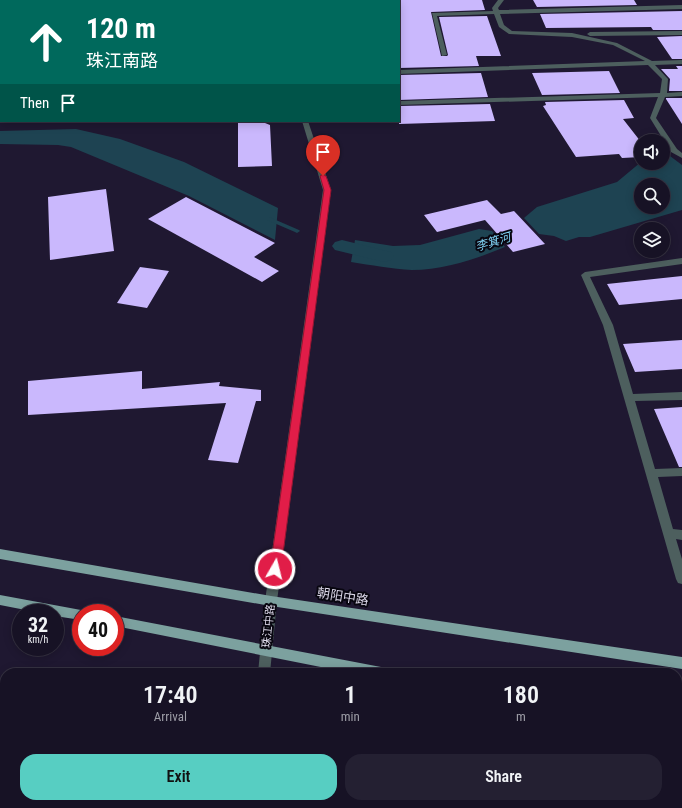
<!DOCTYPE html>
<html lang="en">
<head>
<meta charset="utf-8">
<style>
	:root { --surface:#171225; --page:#242032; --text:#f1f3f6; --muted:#9e9ea7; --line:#363242; --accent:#57cec2 }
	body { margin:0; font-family:"Roboto Condensed","Noto Sans SC",sans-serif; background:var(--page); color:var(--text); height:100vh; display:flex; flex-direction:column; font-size:15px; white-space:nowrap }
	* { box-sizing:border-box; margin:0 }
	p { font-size:13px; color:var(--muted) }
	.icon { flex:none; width:22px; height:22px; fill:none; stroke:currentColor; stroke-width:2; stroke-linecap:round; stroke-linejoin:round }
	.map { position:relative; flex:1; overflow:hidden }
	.details { position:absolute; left:0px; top:668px; width:682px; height:140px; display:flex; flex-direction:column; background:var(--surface); border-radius:16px 16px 0 0; box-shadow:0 2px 10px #0003,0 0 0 1px var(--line) }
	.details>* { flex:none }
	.banner { position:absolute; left:0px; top:0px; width:400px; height:122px; box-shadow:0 2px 10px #0003,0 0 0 1px var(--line); background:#00695c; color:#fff; overflow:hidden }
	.buttons { position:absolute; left:634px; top:134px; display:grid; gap:8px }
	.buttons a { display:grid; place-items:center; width:36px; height:36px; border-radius:50%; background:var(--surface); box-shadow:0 2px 10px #0003,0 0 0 1px var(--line); font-size:20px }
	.speed { position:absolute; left:12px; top:604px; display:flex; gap:8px; font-size:20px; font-weight:700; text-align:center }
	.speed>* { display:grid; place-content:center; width:52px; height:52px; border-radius:50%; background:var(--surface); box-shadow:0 2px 10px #0003,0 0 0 1px var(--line); line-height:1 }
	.speed small { font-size:10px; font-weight:400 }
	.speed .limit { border:6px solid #d22; background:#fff; color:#111 }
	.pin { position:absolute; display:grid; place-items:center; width:34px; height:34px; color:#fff; margin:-41px -17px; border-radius:50% 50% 50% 0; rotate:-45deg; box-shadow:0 0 4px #0007 }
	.pin .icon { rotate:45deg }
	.me { position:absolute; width:44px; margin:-22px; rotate:8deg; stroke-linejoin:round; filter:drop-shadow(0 0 3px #0008) }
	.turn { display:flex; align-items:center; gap:14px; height:84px; padding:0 20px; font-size:18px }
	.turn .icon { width:52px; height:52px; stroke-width:2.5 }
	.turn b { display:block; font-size:28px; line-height:34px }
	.then { display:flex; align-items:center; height:38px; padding:0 20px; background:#0003; gap:8px; font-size:15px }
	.eta { display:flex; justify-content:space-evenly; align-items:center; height:68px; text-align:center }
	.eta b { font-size:24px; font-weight:600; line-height:28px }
	.primary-button { display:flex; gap:8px; margin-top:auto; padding:8px 20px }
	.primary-button a { flex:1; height:46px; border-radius:16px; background:var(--accent); color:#111; font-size:16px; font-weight:600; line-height:46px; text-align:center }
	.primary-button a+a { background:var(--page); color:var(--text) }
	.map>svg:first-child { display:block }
	.water { fill:#1e4352; fill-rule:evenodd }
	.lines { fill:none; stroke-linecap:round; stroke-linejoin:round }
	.stream { fill:#1e4352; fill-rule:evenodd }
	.canal { fill:#1e4352; fill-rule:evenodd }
	.building { fill:#cab8fd }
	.service { fill:#4d5f5e; fill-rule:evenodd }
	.minor { fill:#4d5f5e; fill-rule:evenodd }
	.tertiary { fill:#4d5f5e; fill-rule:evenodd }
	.primary { fill:#7ca19f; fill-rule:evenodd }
	.route { fill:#e11d48; stroke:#92132f }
	.labels { text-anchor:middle; stroke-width:4; stroke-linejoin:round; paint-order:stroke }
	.street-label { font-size:11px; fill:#dedaeb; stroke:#080610 }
	.water-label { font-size:12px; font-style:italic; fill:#7fd0f1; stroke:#080610 }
	.near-street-label { font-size:13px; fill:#dedaeb; stroke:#080610 }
</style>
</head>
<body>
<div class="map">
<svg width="682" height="808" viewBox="0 0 682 808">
	<rect width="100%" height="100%" fill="#1f1831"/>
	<!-- water -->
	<path class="water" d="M76,129L120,139L184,162L278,208L275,240L189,196L71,147L58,145L0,144V131Z
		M663,153H666L682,165V210L590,237H579L566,241L554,236L539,234L524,218L537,207L617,182L641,162L663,163ZM641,185H663V207H641Z
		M479,229L492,231L505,247C476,259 444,270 412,270C392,269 371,265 351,262L355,240L393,246L420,245Z"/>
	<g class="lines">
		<!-- stream -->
		<path class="stream" d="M269,217L299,230L300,231L297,233L295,232L267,220V218Z"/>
		<!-- canal -->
		<path class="canal" d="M342,240L391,252L394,256L391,260L384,262L335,250L332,246L335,242Z"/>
	</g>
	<!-- building -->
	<path class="building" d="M399,0H482L485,10L431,12L441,56H447L448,55L439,17L487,16L501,56H476L479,66L399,68Z
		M533,0H634L637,5L537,7Z
		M682,11V30H653L651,27L546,28L540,14Z
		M682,36V59H672L657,37Z
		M676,66H682V91H669L670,79L661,69H678Z
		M609,71L620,93L542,95L532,73Z
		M481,73L488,97L399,100V75Z
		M666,98H682V124L666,99Z
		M624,100L634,118L623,119L641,142V157L622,158L619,154L576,157L543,106L546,105L545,102Z
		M490,104L495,121L399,124V106Z
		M238,121H260L270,125L272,166L238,167Z
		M106,189L114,251L50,260L48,197Z
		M186,197L275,243L254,257L279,271L262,282L148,219Z
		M487,200L501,214L514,211L545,244L513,252L485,220L437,232L424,215Z
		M140,267L169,271L147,308L117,303Z
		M682,276V299L619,305L607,284Z
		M682,340V369L635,372L623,344Z
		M142,371V389L220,382L219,386L261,390V401H256L238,463L208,460L226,403L28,415V381Z
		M682,407V467H679L654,409Z"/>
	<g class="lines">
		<!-- service -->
		<path class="service" d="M498,0H504L498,8L499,10L682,5V9L500,14L504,25L512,31L572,33L617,43L652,61L682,60V64L655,65L668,79L667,93L682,92V96L665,97L656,118L677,149L682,153V158L671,152L650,118L658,97L399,105V101L660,93L662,79L648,65L399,74V70L645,61L613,45L572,37L509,34L499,27L494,14L437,16L447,55L442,56L432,13L493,11L492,8Z
			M682,31V35L590,36L587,34L590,32Z
			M682,258V264L590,277L613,325L633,394L682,392V400L635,401L655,469L682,468V476L658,477L673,529L682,530V540L676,539L682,559V584L678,583L676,579L603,325L581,275L585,272Z"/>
		<!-- minor -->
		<path class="minor" d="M0,109H1V113H0Z"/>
		<!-- tertiary -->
		<path class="tertiary" d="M315,0H321V1H315Z
			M302,121H308L331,190L277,601L270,673H258L265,601L323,190Z
			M257,803H271L272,808H258Z"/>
		<!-- primary -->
		<path class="primary" d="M0,549L271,596L682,657V669L271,606L0,559Z
			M0,595L81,610L86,613H81V620L55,616V613H41L0,605Z
			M115,616L381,667L386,669L387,673H351L115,626Z
			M677,725L682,726V740L677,739Z"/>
	</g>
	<!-- route -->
	<path class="route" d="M323,174L326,176L331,190L281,569L279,572H272L270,569L324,190L320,176Z"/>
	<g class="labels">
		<!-- street labels -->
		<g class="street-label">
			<text transform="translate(268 626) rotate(-84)" y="4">珠江中路</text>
		</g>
		<!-- water labels -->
		<g class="water-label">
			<text transform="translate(493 242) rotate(-17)" y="4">李箕河</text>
		</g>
		<!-- near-street labels -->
		<g class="near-street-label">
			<text transform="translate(343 596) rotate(9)" y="5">朝阳中路</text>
		</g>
	</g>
</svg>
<div class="buttons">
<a><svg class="icon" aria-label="sound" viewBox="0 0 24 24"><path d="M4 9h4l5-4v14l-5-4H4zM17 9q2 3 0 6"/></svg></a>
<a><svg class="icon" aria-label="search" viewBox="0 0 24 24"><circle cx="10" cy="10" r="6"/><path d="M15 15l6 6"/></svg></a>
<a><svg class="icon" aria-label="layers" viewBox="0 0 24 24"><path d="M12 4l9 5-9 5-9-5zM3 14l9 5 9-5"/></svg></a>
</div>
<div class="speed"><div>32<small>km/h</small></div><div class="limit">40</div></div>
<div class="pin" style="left:323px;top:176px;background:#d93025"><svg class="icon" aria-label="arrive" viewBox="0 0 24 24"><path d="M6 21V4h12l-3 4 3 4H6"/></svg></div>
<svg class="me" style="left:275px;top:569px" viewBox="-20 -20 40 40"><circle r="17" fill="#e11d48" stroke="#fff" stroke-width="3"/><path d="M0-11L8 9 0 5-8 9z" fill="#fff"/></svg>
<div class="banner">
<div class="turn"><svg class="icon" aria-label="ahead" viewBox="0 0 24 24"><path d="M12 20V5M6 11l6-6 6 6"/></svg><div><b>120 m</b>珠江南路</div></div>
<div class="then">Then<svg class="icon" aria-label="arrive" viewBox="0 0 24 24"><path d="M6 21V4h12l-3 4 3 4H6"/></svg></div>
</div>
<section class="details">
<div class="eta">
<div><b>17:40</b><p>Arrival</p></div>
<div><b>1</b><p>min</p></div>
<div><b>180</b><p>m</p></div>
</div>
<div class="primary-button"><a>Exit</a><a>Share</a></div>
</section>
</div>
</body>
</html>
